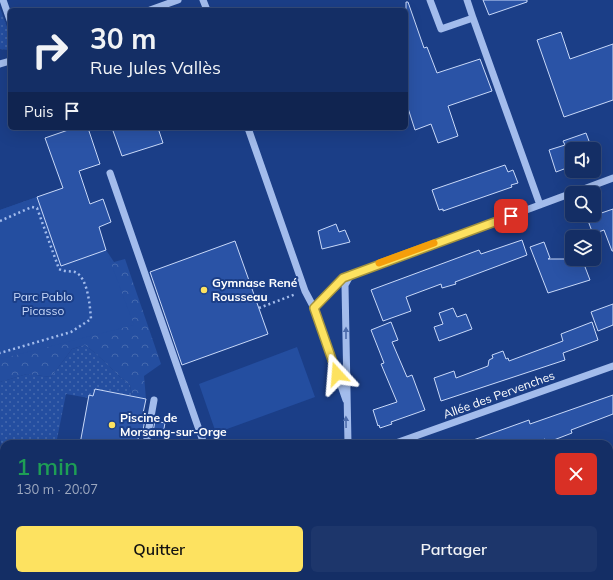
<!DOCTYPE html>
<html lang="fr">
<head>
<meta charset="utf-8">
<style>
	:root { --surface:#142e65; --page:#1d366b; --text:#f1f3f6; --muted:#9da8bf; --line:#334a79; --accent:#fde260 }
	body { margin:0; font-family:Mulish,sans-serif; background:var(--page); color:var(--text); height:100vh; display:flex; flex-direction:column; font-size:15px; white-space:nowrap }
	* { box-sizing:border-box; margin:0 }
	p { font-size:13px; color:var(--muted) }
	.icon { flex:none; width:22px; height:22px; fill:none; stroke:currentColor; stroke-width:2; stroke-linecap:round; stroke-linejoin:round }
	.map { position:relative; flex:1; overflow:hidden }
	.drawer { position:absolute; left:0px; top:440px; width:613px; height:140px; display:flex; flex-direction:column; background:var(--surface); border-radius:12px 12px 0 0; box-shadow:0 4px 16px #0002,0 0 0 1px var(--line) }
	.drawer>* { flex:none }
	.top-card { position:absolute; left:8px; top:8px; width:400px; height:122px; border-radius:6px; box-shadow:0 4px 16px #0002,0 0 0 1px var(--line); background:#142e65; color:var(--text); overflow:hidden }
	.buttons { position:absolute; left:565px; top:142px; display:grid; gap:8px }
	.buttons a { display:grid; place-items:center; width:36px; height:36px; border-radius:6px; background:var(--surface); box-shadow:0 4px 16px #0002,0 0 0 1px var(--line); font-size:20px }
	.pin { position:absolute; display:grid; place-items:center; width:34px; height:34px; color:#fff; margin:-17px; border-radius:8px; box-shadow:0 2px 6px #0006 }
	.me { position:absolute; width:44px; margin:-22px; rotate:341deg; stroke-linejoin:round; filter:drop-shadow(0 0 3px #0008) }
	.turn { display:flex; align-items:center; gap:14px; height:84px; padding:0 16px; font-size:18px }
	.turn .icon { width:52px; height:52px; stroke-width:2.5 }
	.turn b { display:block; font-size:28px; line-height:34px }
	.then { display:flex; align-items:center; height:38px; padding:0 16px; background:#0003; gap:8px; font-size:15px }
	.round { display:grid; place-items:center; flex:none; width:42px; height:42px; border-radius:6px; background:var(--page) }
	.head { display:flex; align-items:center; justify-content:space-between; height:68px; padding:0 16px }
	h1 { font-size:24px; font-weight:600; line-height:30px; color:#1e9e55 }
	.cta { display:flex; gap:8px; margin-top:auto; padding:8px 16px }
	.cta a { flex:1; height:46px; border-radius:6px; background:var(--accent); color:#111; font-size:16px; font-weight:600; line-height:46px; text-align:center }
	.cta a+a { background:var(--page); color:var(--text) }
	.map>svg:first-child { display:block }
	.grass { fill:url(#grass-dots) }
	.forest { fill:url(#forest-crowns) }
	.green { fill:#244ea0 }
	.building { fill:#2a53a6; stroke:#c9d9f9 }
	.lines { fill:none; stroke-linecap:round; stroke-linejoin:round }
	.path { stroke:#a3bcec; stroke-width:2.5; stroke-dasharray:2 3; stroke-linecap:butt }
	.minor { stroke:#a3bcec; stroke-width:7 }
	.oneway { fill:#4b6aaa }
	.route-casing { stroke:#a4933e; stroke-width:10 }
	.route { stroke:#fde260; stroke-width:7 }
	.slow { stroke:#f59e0b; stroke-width:7 }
	.poi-dot { fill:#fde260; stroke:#1b3e87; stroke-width:1.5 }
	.labels { text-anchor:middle; stroke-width:4; stroke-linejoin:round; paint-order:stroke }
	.poi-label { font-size:12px; font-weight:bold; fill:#fff; stroke:#1b3e87; text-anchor:start }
	.park-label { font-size:12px; fill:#c9d9f9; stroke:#1b3e87 }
	.street-label { font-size:12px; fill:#fff; stroke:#1b3e87 }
</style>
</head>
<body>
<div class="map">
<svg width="613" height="580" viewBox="0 0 613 580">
	<defs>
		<pattern id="grass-dots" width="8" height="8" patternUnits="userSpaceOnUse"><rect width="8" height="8" fill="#244ea0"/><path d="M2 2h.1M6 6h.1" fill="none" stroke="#4569ae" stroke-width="1.8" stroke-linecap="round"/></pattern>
		<pattern id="forest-crowns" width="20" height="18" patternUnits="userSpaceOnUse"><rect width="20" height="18" fill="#244ea0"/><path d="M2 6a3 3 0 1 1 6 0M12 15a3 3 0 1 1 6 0" fill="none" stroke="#4569ae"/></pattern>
	</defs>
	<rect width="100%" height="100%" fill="#1b3e87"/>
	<!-- grass -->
	<path class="grass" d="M0,8L10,35V48L8,50L0,49Z
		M85,345C102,357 114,373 130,385L132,396L130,403L126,395L95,389L93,396L89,398L66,394L56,444H4V451L0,439V382L27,374L51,377L72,349Z"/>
	<!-- forest -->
	<path class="forest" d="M37,197L61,265L106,250L114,262L125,259L161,364L144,376L146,399L132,396L130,385C114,373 102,357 85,345L72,349L51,377L27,374L0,382V210Z"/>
	<!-- green -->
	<path class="green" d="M37,197L61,265L106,250L134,325L0,359V210Z
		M297,347L315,397L216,433L199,384Z"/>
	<!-- building -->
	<path class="building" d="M483,0H527V2L489,15Z
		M406,2H408L424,48L427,47L437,73L480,59L492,91L448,106L458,136L438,143L431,124L415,130L406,102Z
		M561,32L570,59L613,44V100L564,117L537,40Z
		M74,128H88L100,164L79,171L90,204L103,199L111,222L99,227L106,250L61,266L37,197L63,188L45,138Z
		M112,128H158L163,143L122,156Z
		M586,133L592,149H572V166L556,172L549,150L565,145L563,141Z
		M505,165L508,172L513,170L518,183L511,185L512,187L443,211V209L439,210L432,190Z
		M613,209V251H612L604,230L593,234L587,218Z
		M336,224L339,232L345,230L350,242L322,249L318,231Z
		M522,240L527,255L455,282L456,284L442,288L441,284L406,297L411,311L383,321L371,290L479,250L481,254Z
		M235,241L268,334L182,365L150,272Z
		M544,242L550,258L548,259H582L590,280L548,293L530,247Z
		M613,304V325L598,331L591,312Z
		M453,308L457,317L466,314L472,329L439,341L434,327L443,324L439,313Z
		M391,322L398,340L392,342L407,377L412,375L425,410L391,422L392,424L380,428L379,425L378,426L373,410L397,402L381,364L384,363L371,330Z
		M592,322L598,340L563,353L565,360L441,401L434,378L454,371L456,378L488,366L489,360L493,358L492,355L503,351L506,359L508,358L509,361L563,341L561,334Z
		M95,389L146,399L142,418L145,419L143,430H140L137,444H80L89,395L93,396Z
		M613,395V414L571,430L572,433L546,443L545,439L530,444H466L465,443L529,420L530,424Z
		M155,421L165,423L163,434L153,432Z"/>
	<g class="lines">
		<!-- path -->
		<path class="path" d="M0,221L32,207L37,208L59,269C65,272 70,271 75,272C88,277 90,307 91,319L71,332L0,353
			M259,308L296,294"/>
		<!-- minor -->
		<path class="minor" d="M3,0L10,20
			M203,0L207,10
			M430,0L441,29L473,18L540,205
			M467,0L473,18
			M150,10L178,0
			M0,64L10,61
			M248,128L305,291L314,308L346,400
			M110,173L204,444
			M573,193L613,178
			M314,308L343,278L572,193
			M146,444L154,400
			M348,444L345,285L351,274
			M393,444L613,366
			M609,519L613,518
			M350,576V580
			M14,580L24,576
			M468,580L473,576"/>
	</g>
	<!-- one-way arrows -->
	<defs><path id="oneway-solid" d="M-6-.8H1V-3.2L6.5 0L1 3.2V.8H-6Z"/></defs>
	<g class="oneway">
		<use href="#oneway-solid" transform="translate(346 333) rotate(-90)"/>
		<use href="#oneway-solid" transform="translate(346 422) rotate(-91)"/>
	</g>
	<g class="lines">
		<defs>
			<path id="route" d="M337,374L314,308L343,278L511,216"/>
		</defs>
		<!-- route casing -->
		<use href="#route" class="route-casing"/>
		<!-- route -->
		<use href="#route" class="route"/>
		<!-- slow -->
		<path class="slow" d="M379,263L434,243"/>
	</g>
	<!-- markers -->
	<g class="poi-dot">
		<circle cx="204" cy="290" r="4"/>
		<circle cx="112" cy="425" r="4"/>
	</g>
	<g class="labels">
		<!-- poi labels -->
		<g class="poi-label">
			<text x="212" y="287">Gymnase René<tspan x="212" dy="14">Rousseau</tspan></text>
			<text x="120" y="422">Piscine de<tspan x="120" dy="14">Morsang-sur-Orge</tspan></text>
		</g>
		<!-- park labels -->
		<g class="park-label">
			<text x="43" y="301">Parc Pablo<tspan x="43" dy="14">Picasso</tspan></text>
		</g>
		<!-- street labels -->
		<g class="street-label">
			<text transform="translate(499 395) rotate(-20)" y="4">Allée des Pervenches</text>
		</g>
	</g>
</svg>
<div class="buttons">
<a><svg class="icon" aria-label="sound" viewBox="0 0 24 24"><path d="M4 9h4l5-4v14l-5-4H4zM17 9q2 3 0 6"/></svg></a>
<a><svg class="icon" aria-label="search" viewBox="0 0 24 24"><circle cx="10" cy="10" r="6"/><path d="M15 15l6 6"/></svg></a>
<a><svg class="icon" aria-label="layers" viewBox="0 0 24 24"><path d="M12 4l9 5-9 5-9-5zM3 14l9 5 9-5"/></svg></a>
</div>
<div class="pin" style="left:511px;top:216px;background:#d93025"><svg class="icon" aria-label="arrive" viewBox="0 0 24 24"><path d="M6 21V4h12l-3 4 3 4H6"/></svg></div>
<svg class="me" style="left:337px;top:374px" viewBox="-20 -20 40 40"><path d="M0-17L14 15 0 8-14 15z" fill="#fde260" stroke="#fff" stroke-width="4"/></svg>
<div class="top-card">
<div class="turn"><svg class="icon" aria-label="right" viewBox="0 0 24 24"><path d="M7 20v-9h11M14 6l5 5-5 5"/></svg><div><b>30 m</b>Rue Jules Vallès</div></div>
<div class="then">Puis<svg class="icon" aria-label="arrive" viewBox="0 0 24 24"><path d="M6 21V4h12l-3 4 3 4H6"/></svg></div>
</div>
<section class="drawer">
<div class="head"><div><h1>1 min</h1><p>130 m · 20:07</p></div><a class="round" style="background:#d93025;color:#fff"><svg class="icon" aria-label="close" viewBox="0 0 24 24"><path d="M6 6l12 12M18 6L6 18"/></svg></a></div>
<div class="cta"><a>Quitter</a><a>Partager</a></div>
</section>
</div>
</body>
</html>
